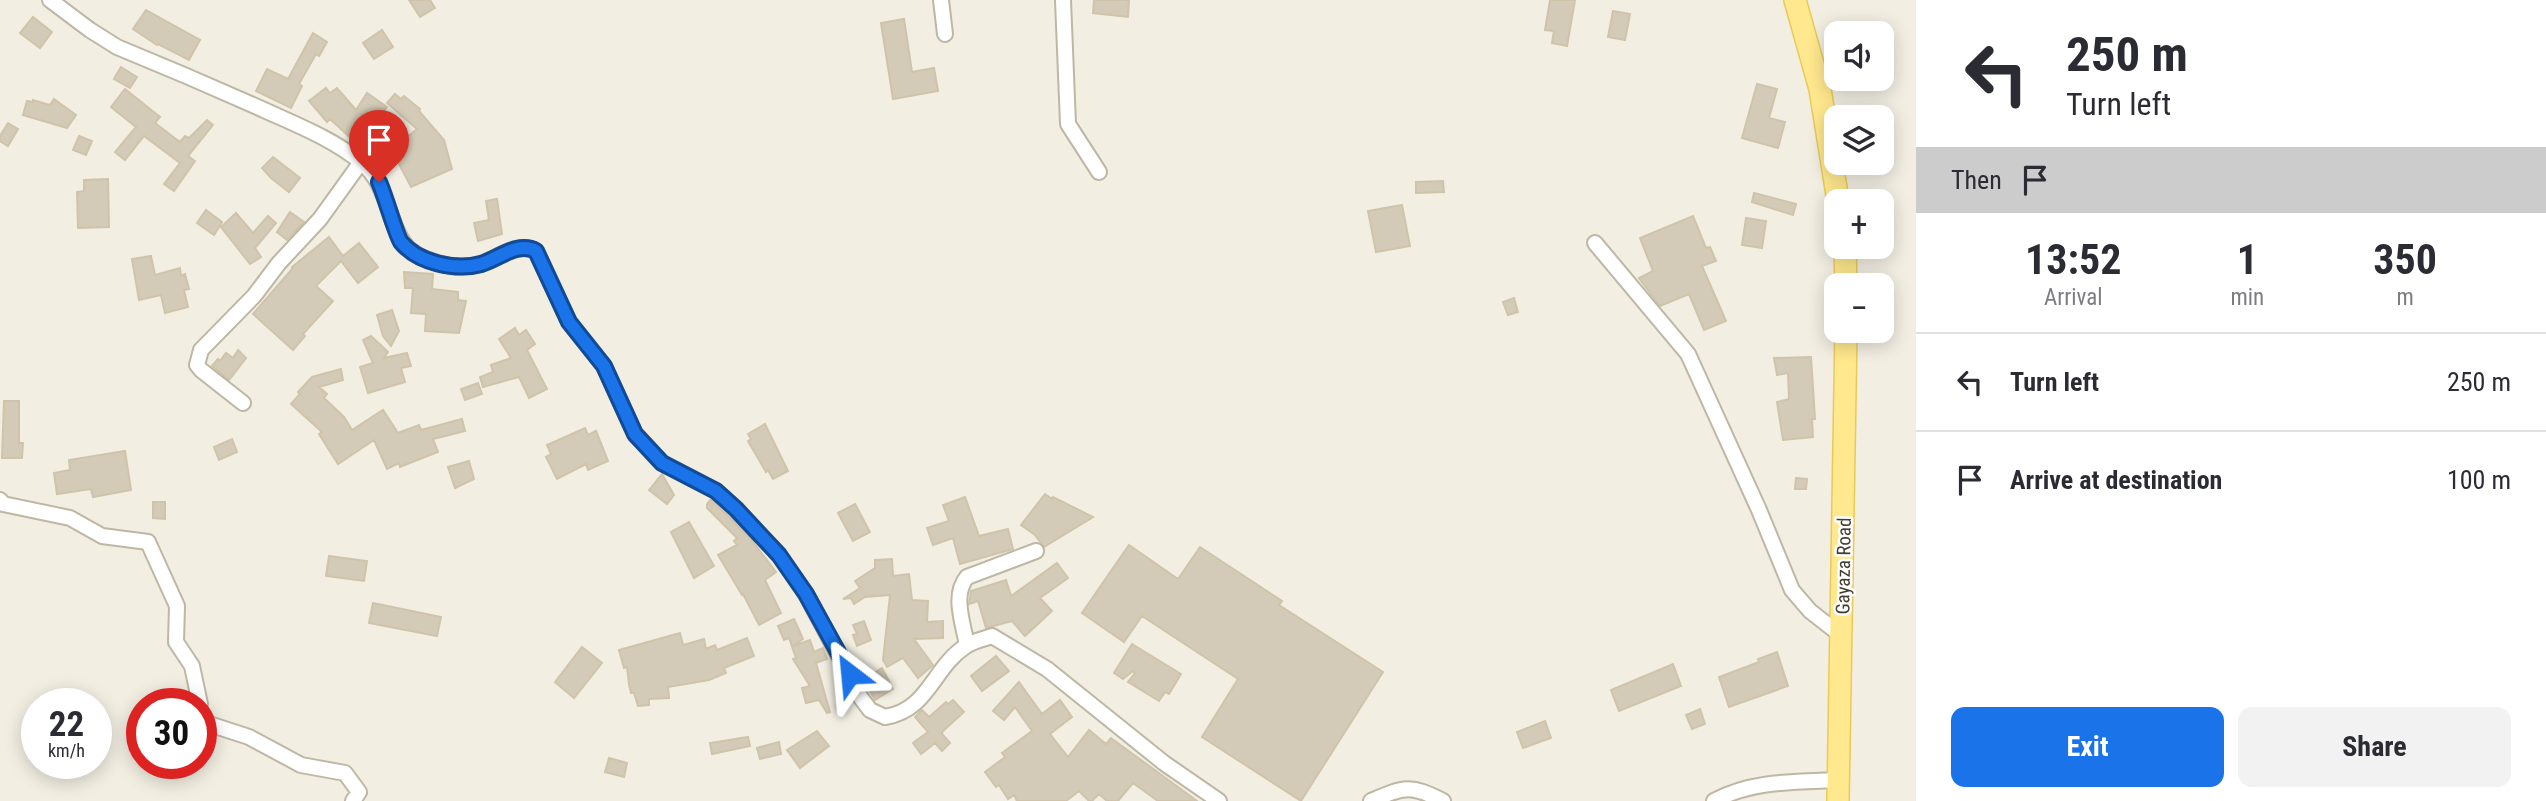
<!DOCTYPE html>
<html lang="en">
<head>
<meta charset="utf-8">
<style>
	:root { --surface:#fff; --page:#f2f2f3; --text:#2b2b33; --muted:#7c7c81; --line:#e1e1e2; --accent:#1a73e8 }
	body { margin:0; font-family:"Roboto Condensed",sans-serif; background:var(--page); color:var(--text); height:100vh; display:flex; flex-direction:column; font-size:26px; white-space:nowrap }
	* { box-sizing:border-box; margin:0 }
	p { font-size:23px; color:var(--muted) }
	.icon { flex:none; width:38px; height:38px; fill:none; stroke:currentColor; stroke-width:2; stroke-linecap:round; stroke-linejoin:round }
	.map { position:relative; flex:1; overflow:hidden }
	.panel { display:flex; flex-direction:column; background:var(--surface); width:630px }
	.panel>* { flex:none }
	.hud { background:#fff; color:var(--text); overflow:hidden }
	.fabs { position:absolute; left:1824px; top:21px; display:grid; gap:14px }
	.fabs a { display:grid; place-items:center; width:70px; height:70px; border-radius:14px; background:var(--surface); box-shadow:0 4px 18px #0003; font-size:35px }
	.speed { position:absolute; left:21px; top:688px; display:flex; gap:14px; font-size:35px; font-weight:700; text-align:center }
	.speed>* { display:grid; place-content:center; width:91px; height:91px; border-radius:50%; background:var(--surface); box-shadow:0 4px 18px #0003; line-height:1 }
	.speed small { font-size:18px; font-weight:400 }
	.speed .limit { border:10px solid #d22; background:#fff; color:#111 }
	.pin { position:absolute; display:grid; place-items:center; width:60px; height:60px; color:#fff; margin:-72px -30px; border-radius:50% 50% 50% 0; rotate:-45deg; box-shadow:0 0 7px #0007 }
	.pin .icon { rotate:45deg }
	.me { position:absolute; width:77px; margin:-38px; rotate:331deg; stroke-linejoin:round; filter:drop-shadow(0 0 5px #0008) }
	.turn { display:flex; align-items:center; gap:24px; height:147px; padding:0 35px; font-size:32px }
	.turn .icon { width:91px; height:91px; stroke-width:2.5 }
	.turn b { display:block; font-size:49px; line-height:60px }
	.then { display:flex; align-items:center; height:66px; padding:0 35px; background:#0003; gap:14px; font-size:26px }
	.eta { display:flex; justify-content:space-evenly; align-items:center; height:119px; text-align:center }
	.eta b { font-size:42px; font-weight:700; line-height:49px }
	.action { display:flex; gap:14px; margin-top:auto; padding:14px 35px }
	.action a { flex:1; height:80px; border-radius:14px; background:var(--accent); color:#fff; font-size:28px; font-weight:700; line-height:80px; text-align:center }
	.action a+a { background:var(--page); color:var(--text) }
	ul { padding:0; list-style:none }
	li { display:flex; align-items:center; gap:21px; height:98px; padding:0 35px; border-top:2px solid var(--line) }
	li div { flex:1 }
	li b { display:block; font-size:26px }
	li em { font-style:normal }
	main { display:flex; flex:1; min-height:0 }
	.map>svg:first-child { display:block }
	.building { fill:#d3cbb7; stroke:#cfc4aa; stroke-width:2 }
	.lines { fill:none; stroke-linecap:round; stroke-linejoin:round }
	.street-casing { stroke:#bdb7a4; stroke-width:18 }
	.primary-casing { stroke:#e9ca59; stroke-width:24 }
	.street { stroke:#fff; stroke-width:14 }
	.primary { stroke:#ffe88d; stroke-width:21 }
	.route-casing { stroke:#114b97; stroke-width:18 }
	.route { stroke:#1a73e8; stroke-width:12 }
	.labels { text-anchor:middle; stroke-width:5; stroke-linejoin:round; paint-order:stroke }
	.street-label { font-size:19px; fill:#433e32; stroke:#fff }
</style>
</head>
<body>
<main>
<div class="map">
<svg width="1916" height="801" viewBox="0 0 1916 801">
	<rect width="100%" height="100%" fill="#f2eee2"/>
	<!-- building -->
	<path class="building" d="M409,0H430L435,8L420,17Z
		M1094,0H1129L1128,17L1093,13Z
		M1550,0H1575L1567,46L1552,43L1554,31L1545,30Z
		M146,10L200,40L189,60L158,44L157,45L133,29Z
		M1613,11L1630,14L1625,40L1608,37Z
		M33,17L52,32L40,48L20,33Z
		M904,19L912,72L934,68L938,91L893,99L881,23Z
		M382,30L393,47L374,59L363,43Z
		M313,33L327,42L319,56L316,54L299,84L302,86L291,108L256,91L267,69L288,79Z
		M121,67L137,77L130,88L114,79Z
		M1757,84L1777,89L1769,118L1785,122L1778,148L1742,138Z
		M326,88L330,93L337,88L356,110L367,93L387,107L378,118L375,116L353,140L330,119L327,122L309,101Z
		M125,89L160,117L155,123L180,142L185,136L189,138L207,120L213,125L188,156L195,161L174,191L164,184L180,163L144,136L125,160L115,152L136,127L111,107Z
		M395,94L401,99L404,96L420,109L419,111L444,140L452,169L411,187L398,162L390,152L417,129L387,103Z
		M54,99L76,115L67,128L23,115L27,101L33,102V100L50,105Z
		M8,123L18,129L8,146L0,141V136Z
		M79,136L92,141L86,155L73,150Z
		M273,157L300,178L289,192L271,178L262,168Z
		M108,179L109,227L78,228L77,192L84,191V180Z
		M1443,181L1444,192L1416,193V182Z
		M1754,193L1796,204L1793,215L1752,202Z
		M497,199L502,234L478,241L474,223L489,220L486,201Z
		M1402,205L1410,246L1376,252L1368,211Z
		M206,210L222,222L214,235L197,223Z
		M290,212L304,222L287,240L277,232Z
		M236,213L253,233L268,216L276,223L255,248L261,257L250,264L221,227Z
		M1693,216L1706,248L1710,247L1716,261L1702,266L1726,321L1704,330L1689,294L1660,306L1639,278L1653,271L1640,238Z
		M1746,218L1766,221L1762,248L1742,245Z
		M329,237L343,256L359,243L378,267L358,283L341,261L316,286L333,301L303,334L305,336L293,350L253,314L293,268L292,267Z
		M151,256L155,275L180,268L181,276L185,274L189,289L184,290L188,307L165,313L161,295L139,300L132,259Z
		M404,272L433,274L432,289L458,292V300L466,301L459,333L425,331L426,314L411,313L413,288H405Z
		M1514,298L1518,312L1508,315L1503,302Z
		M392,310L399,331L391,346L383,336L377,315Z
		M515,328L519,335L526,330L535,344L527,350L547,389L529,398L519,377L483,387L480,377L493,372L491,365L511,358L499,339Z
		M371,336L388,352L384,358L407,353L411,366L401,368L405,382L368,393L360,367L373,363L363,340Z
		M238,350L246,358L229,380L212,366L218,359L220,361L226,353L233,358Z
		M1811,357L1815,419H1812L1813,437L1783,440L1777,402L1789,399L1788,373L1777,375L1774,358Z
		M341,369L343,380L319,387L327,394L324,398L344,417L352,430L383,410L398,433L419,425L421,430L462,419L465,431L433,439L438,452L400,467L399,463L387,469L374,440L338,464L319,434L322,432L291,404L300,394L298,392L312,377Z
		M478,383L482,394L465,400L461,389Z
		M4,401H19V443H23L22,458H2Z
		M765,424L788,471L773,479L768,470L766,472L748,441L751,439L748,434Z
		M585,428L588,435L596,431L608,461L588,470L586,464L557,479L546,457L551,454L547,445Z
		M232,439L237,452L219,460L214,447Z
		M125,451L131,490L93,497L91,489L57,494L54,473L70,470L69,460Z
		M469,461L474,479L455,488L448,467Z
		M662,474L674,495L667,504L649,490Z
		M1796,478L1807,479L1806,489H1795Z
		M1045,494L1052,499L1053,497L1093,517L1044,547L1035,535L1021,525Z
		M965,497L979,536L1008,529L1013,549L960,564L953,538L933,545L927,528L949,521L943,505Z
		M711,499L750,538L776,572L765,580L781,613L759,625L743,594L742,595L718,555L737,545L734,541L737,538L707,508V504Z
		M153,502H165V519L153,518Z
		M855,504L870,532L853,541L838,513Z
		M689,522L714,566L694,578L671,532Z
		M1129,545L1178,579L1200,547L1282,601L1279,605L1383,672L1301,801L1202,737L1238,679L1142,616L1124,642L1082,613Z
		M329,556L367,561L364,581L326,576Z
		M892,559L893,576L909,574L912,600L928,601L927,622L943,621V638L914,639L933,665L918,678L903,658L887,667L883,660L890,595L865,597L854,604L851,598L843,599L860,588L855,581L875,568V560Z
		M1057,563L1068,578L1040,598L1052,611L1025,636L1012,621L986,628L978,601L969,604L971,591L1006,580L1011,596Z
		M373,603L441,617L437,636L369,623Z
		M794,619L803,639L793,646L810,640L814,652L823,648L827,659L816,663L830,712L827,713L819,700L806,703L802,688L810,686L793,659L796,658L789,638L784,640L778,626Z
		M864,621L871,640L857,646L853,635L857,634L853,625Z
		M680,633L683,645L704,639L706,649L715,645L717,650L747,638L754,656L724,668L726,673L709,680L668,687L669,698L649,699V705L638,706L634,693H631L629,684L627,667L624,668L619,650Z
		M1132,644L1181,674L1169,694L1165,692L1159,701L1128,682L1135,673L1133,671L1123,679L1114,673Z
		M582,647L602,663L574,698L555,682Z
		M1777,652L1788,686L1729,707L1719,677L1759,662L1758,659Z
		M996,656L1009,671L982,691L971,676Z
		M1673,664L1681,686L1619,711L1611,690Z
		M882,668L893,689L875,700L864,680Z
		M1019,682L1042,714L1060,700L1072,717L1050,734L1068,757L1089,730L1106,744L1111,738L1197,801H1158L1133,783L1118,801H1107L1099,794L1092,801H1089L1079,791L1066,801H1017L1014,795L1008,799L999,785L996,787L985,772L1005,757L1002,753L1032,731L1015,707L1004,720L993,711Z
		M953,700L964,712L943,731L942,734L950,743L942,751L935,743L921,754L913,743L928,732L915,717L922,710L929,717L946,702L948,704Z
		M1700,709L1705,724L1692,729L1686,715Z
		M1545,721L1551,738L1523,748L1517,732Z
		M817,731L829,746L800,768L787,750Z
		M748,737L750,746L712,754L710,743Z
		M779,742L781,754L760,759L757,748Z
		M609,758L627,763L624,777L605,772Z"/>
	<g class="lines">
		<defs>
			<path id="street" d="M50,0L90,30L117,47C166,67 215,88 264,110C297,125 335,140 362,163C394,190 386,239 419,256C437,265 462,270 481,264C498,258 518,241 536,251L569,322L604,366L635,434L662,463L716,491L736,509L779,555L806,594L861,698L870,710L885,717C929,710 933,667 966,646C973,641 984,639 992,636L1047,669L1164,763L1219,801
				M941,0L945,34
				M1063,0L1068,124L1099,172
				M1595,243L1688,354L1759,510L1792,590L1810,611L1842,636
				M243,403L201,370L197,365L201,350L254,296L279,263L320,219L361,162
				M0,500L3,504L70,518L102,536L148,542L177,606L176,642L192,666L200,704
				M967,645C963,623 952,595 967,577L1036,551
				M201,712L203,722L249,737L301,765L345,773L359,792L353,801
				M1371,801C1404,787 1410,784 1443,801
				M1714,801C1752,780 1797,782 1839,780"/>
			<path id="primary" d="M1795,0L1820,89L1838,201
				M1845,247L1846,285
				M1838,801L1846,331"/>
		</defs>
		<!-- street casing -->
		<use href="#street" class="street-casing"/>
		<!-- primary casing -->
		<use href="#primary" class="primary-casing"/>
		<!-- street -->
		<use href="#street" class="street"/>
		<!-- primary -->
		<use href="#primary" class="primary"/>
	</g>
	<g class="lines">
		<defs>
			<path id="route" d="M379,182C385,195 396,235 401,242C418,263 456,271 481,264C498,259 518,241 536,251L569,322L604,366L635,434L662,463L716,491L736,509L779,555L806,594L850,674"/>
		</defs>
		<!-- route casing -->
		<use href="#route" class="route-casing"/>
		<!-- route -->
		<use href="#route" class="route"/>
	</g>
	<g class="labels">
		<!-- street labels -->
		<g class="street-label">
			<text transform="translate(1843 566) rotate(-89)" y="7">Gayaza Road</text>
		</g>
	</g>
</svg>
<div class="fabs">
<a><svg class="icon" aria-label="sound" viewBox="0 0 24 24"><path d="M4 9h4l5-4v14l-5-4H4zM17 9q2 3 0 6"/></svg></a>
<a><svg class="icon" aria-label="layers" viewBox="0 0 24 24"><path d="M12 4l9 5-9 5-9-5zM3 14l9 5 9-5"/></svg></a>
<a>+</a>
<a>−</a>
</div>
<div class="speed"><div>22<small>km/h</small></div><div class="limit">30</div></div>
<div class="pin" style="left:379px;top:182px;background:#d93025"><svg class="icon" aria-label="arrive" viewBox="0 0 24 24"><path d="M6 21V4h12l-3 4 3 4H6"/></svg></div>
<svg class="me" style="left:850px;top:674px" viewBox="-20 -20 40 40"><path d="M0-17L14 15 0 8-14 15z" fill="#1a73e8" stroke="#fff" stroke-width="4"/></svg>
</div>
<section class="panel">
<div class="hud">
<div class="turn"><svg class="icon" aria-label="left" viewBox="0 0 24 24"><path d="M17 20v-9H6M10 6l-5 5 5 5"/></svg><div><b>250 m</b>Turn left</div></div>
<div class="then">Then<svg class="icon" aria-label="arrive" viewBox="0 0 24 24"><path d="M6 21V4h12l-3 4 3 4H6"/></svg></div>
</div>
<div class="eta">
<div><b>13:52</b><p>Arrival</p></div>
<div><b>1</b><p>min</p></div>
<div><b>350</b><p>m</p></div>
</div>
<ul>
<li><svg class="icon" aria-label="left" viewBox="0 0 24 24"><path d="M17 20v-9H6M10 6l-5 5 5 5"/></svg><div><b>Turn left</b></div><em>250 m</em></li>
<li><svg class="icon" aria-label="arrive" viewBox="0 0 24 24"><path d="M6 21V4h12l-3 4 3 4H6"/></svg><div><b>Arrive at destination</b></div><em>100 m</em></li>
</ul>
<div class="action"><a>Exit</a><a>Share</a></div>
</section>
</main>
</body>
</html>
